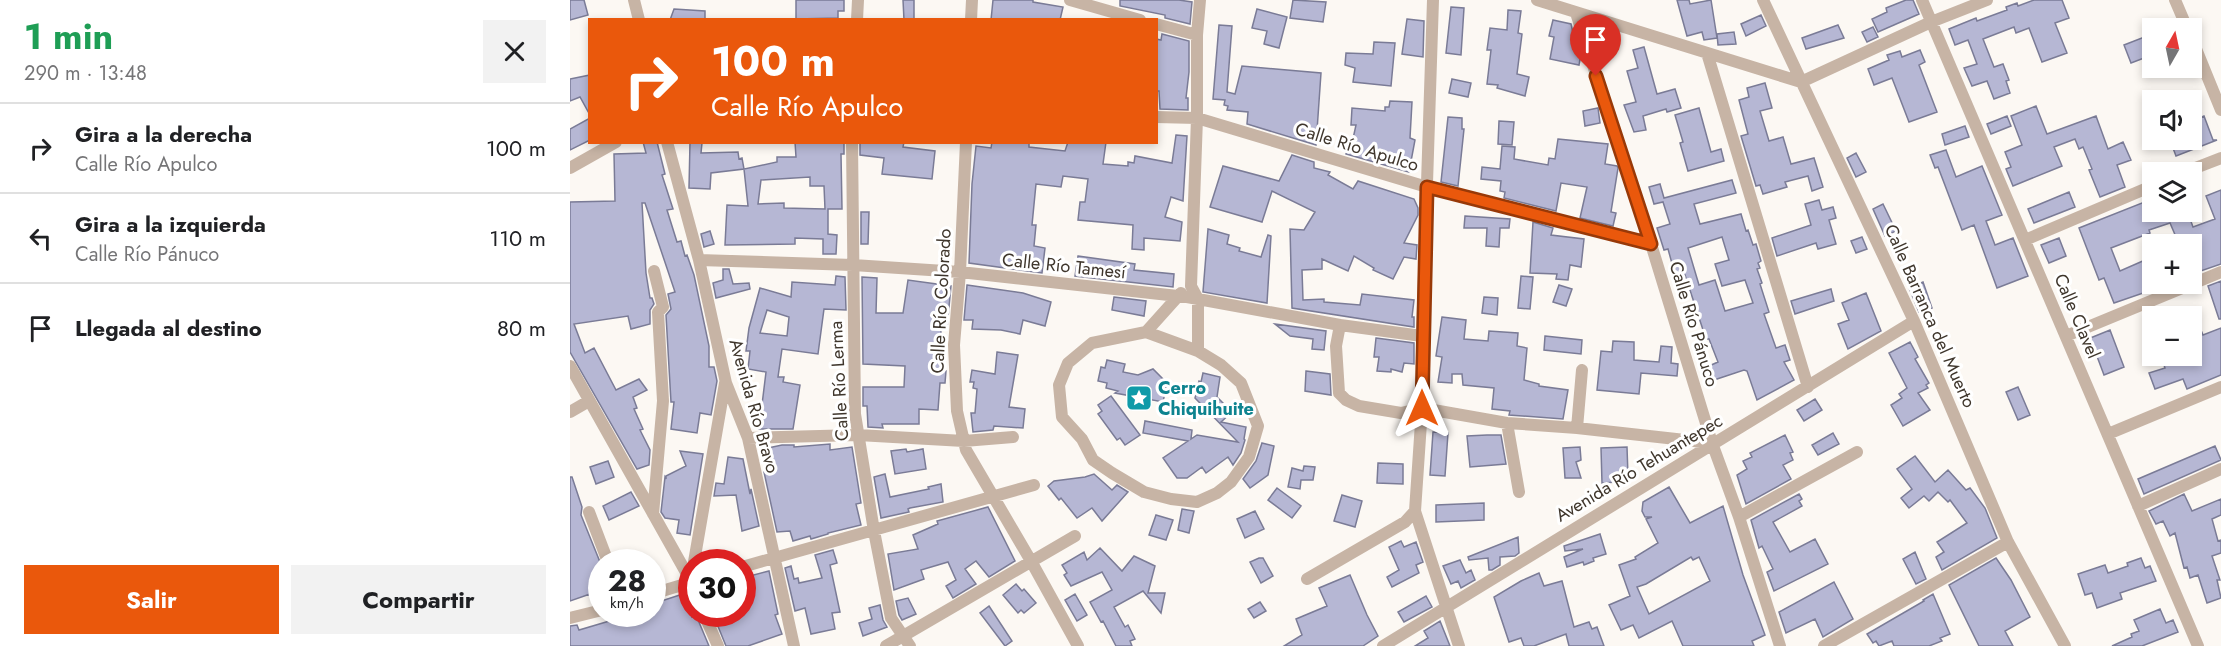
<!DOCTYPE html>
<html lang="es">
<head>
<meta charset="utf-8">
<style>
	:root { --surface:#fff; --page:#f2f2f2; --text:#202124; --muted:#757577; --line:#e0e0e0; --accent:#ea580c }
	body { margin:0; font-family:Jost,sans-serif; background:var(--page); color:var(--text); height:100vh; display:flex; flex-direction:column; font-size:22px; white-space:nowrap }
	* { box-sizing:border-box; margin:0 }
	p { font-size:20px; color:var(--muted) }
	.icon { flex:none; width:33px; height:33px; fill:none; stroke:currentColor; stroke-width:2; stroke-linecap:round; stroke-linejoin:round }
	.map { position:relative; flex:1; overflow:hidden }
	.sheet { display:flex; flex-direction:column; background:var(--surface); width:570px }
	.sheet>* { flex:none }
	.top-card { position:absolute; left:18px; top:18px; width:570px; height:126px; border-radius:0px; box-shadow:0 3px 9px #0003; background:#ea580c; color:#fff; overflow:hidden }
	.needle { width:39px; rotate:9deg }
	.fabs { position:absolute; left:1572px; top:18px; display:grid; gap:12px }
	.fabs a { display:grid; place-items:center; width:60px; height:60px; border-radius:0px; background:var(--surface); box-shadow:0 3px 9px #0003; font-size:30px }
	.speed { position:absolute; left:18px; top:549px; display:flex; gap:12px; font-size:30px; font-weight:700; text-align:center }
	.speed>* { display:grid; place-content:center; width:78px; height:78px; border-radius:50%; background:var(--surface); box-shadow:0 3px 9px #0003; line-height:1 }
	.speed small { font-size:15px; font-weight:400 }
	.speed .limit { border:9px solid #d22; background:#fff; color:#111 }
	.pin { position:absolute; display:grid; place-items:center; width:51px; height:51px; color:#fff; margin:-62px -26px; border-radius:50% 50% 50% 0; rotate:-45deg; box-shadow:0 0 6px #0007 }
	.pin .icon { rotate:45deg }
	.me { position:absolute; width:66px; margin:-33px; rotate:0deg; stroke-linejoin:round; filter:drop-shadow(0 0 4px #0008) }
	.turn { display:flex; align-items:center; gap:21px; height:126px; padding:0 24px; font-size:27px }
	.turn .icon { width:78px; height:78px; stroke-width:2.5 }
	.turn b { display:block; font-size:42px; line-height:51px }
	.round { display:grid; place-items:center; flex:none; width:63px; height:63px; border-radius:0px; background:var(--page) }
	.overview { display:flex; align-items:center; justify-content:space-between; height:102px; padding:0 24px }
	h1 { font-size:36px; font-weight:700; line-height:45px; color:#1e9e55 }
	.button { display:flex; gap:12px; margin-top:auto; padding:12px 24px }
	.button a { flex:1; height:69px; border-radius:0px; background:var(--accent); color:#fff; font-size:24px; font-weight:700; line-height:69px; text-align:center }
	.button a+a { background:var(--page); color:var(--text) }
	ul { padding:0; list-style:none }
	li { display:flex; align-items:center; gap:18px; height:90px; padding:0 24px; border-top:2px solid var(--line) }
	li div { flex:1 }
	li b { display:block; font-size:22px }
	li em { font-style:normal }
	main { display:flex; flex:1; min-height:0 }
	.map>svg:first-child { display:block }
	.building { fill:#b6b7d4; stroke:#7a7b96; stroke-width:1.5; fill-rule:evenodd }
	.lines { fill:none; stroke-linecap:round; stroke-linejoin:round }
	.street { stroke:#c7b4a5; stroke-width:12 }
	.route-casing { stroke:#983908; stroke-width:15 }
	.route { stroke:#ea580c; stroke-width:10 }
	.labels { text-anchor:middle; stroke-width:6; stroke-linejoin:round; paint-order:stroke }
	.street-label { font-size:18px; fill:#3f362c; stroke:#fff }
	.culture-label { font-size:18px; font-weight:bold; fill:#0d838f; stroke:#fff; text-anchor:start }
</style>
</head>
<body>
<main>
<section class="sheet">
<div class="overview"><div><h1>1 min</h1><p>290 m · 13:48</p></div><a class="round"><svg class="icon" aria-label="close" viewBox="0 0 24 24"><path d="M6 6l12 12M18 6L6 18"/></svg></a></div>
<ul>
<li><svg class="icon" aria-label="right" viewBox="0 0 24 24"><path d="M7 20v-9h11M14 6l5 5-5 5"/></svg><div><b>Gira a la derecha</b><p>Calle Río Apulco</p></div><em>100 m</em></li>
<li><svg class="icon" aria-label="left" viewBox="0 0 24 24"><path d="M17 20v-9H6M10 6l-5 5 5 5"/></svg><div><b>Gira a la izquierda</b><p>Calle Río Pánuco</p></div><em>110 m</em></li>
<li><svg class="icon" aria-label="arrive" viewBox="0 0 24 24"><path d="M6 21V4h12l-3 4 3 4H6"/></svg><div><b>Llegada al destino</b></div><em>80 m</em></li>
</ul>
<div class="button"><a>Salir</a><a>Compartir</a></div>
</section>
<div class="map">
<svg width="1651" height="646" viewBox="0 0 1651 646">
	<rect width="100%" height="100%" fill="#fcf8f3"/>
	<!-- building -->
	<path class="building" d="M0,0H14L18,15L0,20Z
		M226,0H274V11H268V18L226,19Z
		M333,0H344V20H334Z
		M423,0H463V2L493,7L490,20H421Z
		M550,0H609L622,2L620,24L595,18V15L550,6Z
		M723,0L756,2L753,22L720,18Z
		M1107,0H1119L1120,4L1141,0L1147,38L1134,40L1132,32L1117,36Z
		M1336,0H1343L1349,14L1308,32L1302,19L1317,12L1316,8Z
		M1464,0H1492L1499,18L1485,23L1497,53L1472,62L1459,28L1446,33L1444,27L1413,39L1424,67L1433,64L1439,80L1436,81L1440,93L1424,99L1417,81L1402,86L1394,68L1407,64L1398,40L1385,45L1379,29L1406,18L1407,21L1437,10L1436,7L1447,3L1448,6Z
		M881,7L894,8L891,55L876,53Z
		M104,9L135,11V20H100Z
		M687,9L717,17L709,48L694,44L697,31L682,28Z
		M938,10L951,11L948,33L952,34L947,74L959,77L955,96L927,88L928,85L917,84L921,50H917L920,28L937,30Z
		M1191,15L1196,26L1176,36L1171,24Z
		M837,19L854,21L853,57L832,54Z
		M983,20L1001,24L1006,46L1008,47L1011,54L1009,65L980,59L984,37L979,36Z
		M649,25L662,26L657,92L665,94L672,66L751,73L746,145L677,124L678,112L657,110L658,106L654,105L655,100L643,99Z
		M1268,25L1274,38L1236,49L1232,38Z
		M1303,27L1308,37L1297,42L1292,32Z
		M1164,32L1166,44L1148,45L1147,34Z
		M592,34L619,41V72L616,98H618V110L590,109L589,91H586V39L591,40Z
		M1582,34V55L1561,63L1554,45Z
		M804,42L825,43L821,86L783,82L785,68L775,65L776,53L803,54Z
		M1074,47L1087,94L1105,89L1111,108L1097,112L1096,109L1073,116L1076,130L1064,132L1054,105L1066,102L1057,71L1068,68L1063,50Z
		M1350,50L1355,62L1349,65L1367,112L1339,122L1322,78L1304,85L1298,69L1319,60L1317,55L1330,51L1332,57Z
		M20,75V115L10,97L0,101V79Z
		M882,79L901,83L898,97L879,93Z
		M1195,83L1202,108L1190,111L1199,141L1213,137L1221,164L1244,158L1253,187L1242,191L1238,176L1215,182L1217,187L1193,194L1190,185L1186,186L1171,136L1178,134L1169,100L1179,97L1177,88Z
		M820,101L842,102L840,138L845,140L839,172L776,154L777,148H781L786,125H781L782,108L815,111V107H819Z
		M1466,106L1477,134L1526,116L1538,149L1553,142L1561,160L1547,165L1555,187L1530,197L1519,170L1522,169L1513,147L1509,149L1505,139L1484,147L1492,166L1443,186L1436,169L1441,167L1435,152L1452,145L1441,116Z
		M1028,108L1030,123L1015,126L1013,111Z
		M1129,108L1141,152L1151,149L1154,161L1118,171L1110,143L1113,142L1105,115Z
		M1437,116L1441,126L1421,134L1417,124Z
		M1634,116L1643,140H1647L1606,156L1600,140H1622V121Z
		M878,117L892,118V129H894L888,186L871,182Z
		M20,118V140L0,150V129Z
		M929,121L944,122L942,145L928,144Z
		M1395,126L1399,137L1375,145L1372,134Z
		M606,135L617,136L613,201L601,197L595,217L612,222L610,241L574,238V250L562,249L563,225L508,220L510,202H515L518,179L493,176L491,187L466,184L462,225H466L464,246L475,248L472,273L399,263L402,184L406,146L421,148L422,142H459V147L495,151L498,142H536L533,164L558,166V162L564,163L565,156L602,163Z
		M988,139L1038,144L1035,164L1047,166L1048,168L1041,212L1046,213L1043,226L1010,218L1017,187L991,183L986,211L934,198L935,192L930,191L931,181L911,179L912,167L930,169L932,146L945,147L944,159L978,165L979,158L985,159Z
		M73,142H87L95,174L92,175L103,209L97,210L107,242L111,241L115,256L117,255L124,275L139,346V367H144L147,381L141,415L130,413L127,433L101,429L104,402H101L96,315L101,309L98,294L105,292L75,203H72L76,273L80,298H82L84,304L80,310V324L61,329L58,316L4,324L15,353L24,348L46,390L69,379L77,390L63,397L67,408L64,409L73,429L70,430L80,450L79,465L67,469L0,352V202L45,201L44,154L76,153Z
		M120,142L132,143L131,153L168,152L169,159L172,158L174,169L141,173L140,189L119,188Z
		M225,142H274V154H271L272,209H258V234L267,235L266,254H253V239L225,238V244L155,245L157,205L178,206L174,169L207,162V157H226ZM240,177V186H254L255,209L214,208V203L188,204L191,180Z
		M290,142H334L333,147L365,151L362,179L312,174L314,158L290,155Z
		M1376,150L1386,177L1412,166L1432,215L1416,221L1425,245L1443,238L1458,276L1427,288L1404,225L1392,230L1368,167L1365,168L1360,155Z
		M1286,153L1296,172L1286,177L1277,158Z
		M722,155L744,162V168L760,172L758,175L783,189L788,181L844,199L848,208V215L834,243L847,245L846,259L834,257L823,279L803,270L804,268L784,256L778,271L752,259V269L732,270L733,300L754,299V302L790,305L792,294L844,300L842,317H844V327L722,308L720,229L734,230L745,212L702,191L692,222L640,207L653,166L709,181Z
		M1162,180L1166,193L1124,204L1130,224L1171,214L1176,231L1178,230L1183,245L1186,244L1191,261L1188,263L1190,268L1187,269L1192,283L1190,284L1199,312L1194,314L1206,348L1215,345L1220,360L1214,362L1224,380L1187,400L1177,371L1174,370L1144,380L1139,366L1148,362L1139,339H1136L1115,275L1106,278L1098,249L1094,250L1087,228L1100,224L1093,202L1084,204L1079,187L1090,184L1094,198ZM1152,237L1159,260L1145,264L1152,286L1175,280L1183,303L1155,311L1145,280L1129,285L1118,248Z
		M1651,190V264L1622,274V244H1609L1600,223L1579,230L1580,233L1541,248L1550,271L1582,257V290L1544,303L1534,278L1529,280L1509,228L1582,199V212H1627L1619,216L1623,227L1645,219L1636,196Z
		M1499,192L1505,207L1464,223L1458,209Z
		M1249,200L1252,210L1263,207L1266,218L1259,220L1266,244L1248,249L1246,243L1207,256L1202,238L1241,225L1235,204Z
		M1313,204L1326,231L1315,236L1303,209Z
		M291,212H299L298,244H291Z
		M895,216L940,219L939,228H930L929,247L916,246L917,228H894Z
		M963,222L983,228L981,235L1014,239L1011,267L1000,265L998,280L986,279L987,274L960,273Z
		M638,229L659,235L657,244L670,248L669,251L691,257L698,235L701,236L697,303L633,292Z
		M140,231L144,244L134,247L131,234Z
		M1292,237L1297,249L1286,253L1281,241Z
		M1489,238L1496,256L1479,263L1471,245Z
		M508,256L565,264L564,270L604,274L603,287L505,276Z
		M153,269H159L163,284L179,283L180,289L146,298L143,283L153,280Z
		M266,276L275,277L276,310L254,309L248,354L212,349L208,377H214L213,382L230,385L223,429H189L196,372L178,369L180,351H176L179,328L190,288L221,297L222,282L265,285ZM197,310L219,317L217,336L190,333Z
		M951,276L963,277L960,309L948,308Z
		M292,277L307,278L306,313H333L338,280L381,286L377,328H371L370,371H376L375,383H370L368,410L349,409V424H312L313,428L298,427L297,406H293V387H334L335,366L293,364Z
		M1651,281V319H1649L1638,286Z
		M1353,282L1362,308L1349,312L1339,288Z
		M397,285L453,293L481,302L475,326L453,320L450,334L431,330L402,329L403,320H394Z
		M989,285L1002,289L996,306L983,302Z
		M1261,289L1264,301L1225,314L1221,301Z
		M1296,293L1311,331L1278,349L1268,324L1279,320L1272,303Z
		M544,297L576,301L574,316L542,310Z
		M914,297L928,298L927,315L912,313Z
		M1622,308L1633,335L1651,328V375L1617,389L1613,379L1585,389L1579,373L1595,368L1591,356H1622Z
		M872,317L896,320L894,339L918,341L919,331L948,333L947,346L957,348L954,380L969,384V386L998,390L993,419L939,415L940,411L922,409L924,388L893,385L892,374H882V383L868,382L872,357L866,356Z
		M705,324L756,331L754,350L742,349L743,339L720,336Z
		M1540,330L1554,367L1534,375L1525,351L1518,354L1513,341Z
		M975,336L1012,340L1011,354L974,350Z
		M806,338L844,343V364L834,363L832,372L821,369V372L807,371L809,357H804Z
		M1043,341L1064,342V360L1089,362L1091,346L1102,347L1101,363L1108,364L1107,376L1071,373L1069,394L1027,390L1031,351L1042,352Z
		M1340,342L1348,357L1345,359L1359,383L1356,385L1358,388L1348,393L1360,410L1333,426L1321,405L1332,398L1329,394L1337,388L1319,353Z
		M427,352L448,355L439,407L455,409L453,428L424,426L423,430L403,432L401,413H405L407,389L403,388L404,382H400L402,370L425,374Z
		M537,360L555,364L553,372L568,375L583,369L597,383L593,402L545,393L548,391L536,388L537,383L528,381L531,367L535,368Z
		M736,371L760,374L761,395L735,391Z
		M633,373L650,377L647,397L662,412L651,422L676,427L674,439L675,440L671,453L663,465L658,457L636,473L632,467L617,478H607L593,458L618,441L573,433L575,421L622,430L621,439L627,435L668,442L625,398L629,381L631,382Z
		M1448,387L1460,415L1448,420L1436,392Z
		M541,396L570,435L555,445L550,438L547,440L528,414L532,411L528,405Z
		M1245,399L1252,410L1234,421L1227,410Z
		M863,432L878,433L875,476L860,475Z
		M1263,433L1269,444L1248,455L1242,445Z
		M917,435H931L936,464L900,467L897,436Z
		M1215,435L1223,452L1220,453L1223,460L1213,465L1221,479L1176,504L1167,475L1177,469L1173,461L1182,457L1180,453Z
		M692,443L704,446L698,475L680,488L673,479L686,461Z
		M260,444V450L282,447L291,503L286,504L291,525L258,533V534L241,539L240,536L223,541L220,531L207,532L194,472H196L193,449L212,445H224V447Z
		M1645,446L1651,460L1574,494L1568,479Z
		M1010,447L1011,460L1006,462L1011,478H995L993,448Z
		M1057,447L1058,476H1047V482L1032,483L1031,448Z
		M336,449L337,452L353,449L356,469L325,474L321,451Z
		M110,451L133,454L120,535L107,533L109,520L95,518L91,512L95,477L96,479V476L116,466Z
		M1345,456L1365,482L1378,470L1396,490L1400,488L1415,508L1427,538L1372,570L1366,557L1374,552L1367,542L1397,523L1380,500L1378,502L1368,492L1359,501L1354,496L1339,508L1331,498L1342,489L1327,469Z
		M158,457L173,459L180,494L181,489L189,526L172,531L166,495L144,496L146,483L154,484Z
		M38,461L44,477L26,484L20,467Z
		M808,463L833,464V484L807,483Z
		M734,466L745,467L743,480H731L730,489L718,487L722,468L733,471Z
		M315,474L320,497L359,489L358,487L371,484L373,502L340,508L338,509L339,512L311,518L304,477Z
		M524,474L542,490L547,485L558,492L532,521L522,508L507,518L491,498L489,500L478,486L484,481L515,477Z
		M0,477H2L12,507L11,515L32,567V597L22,601L20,594L0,601Z
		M1099,487L1120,523L1153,506L1173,575L1195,635L1182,641L1184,646H1113L1102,621L1069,638L1063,625L1051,630L1039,605L1060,596L1049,565L1066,559L1065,557L1088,543L1076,519L1082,517H1075L1072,511L1073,502ZM1121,557L1123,560L1129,557L1140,581L1079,614L1067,587L1076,584Z
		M707,488L731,506L722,518L698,500Z
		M61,492L69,506L39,520L33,506Z
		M1229,494L1232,499L1229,501L1232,506L1203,522L1220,552L1245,539L1258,564L1204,591L1197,572L1203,569L1192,546L1189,548L1181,520Z
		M1614,494L1622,511L1651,499V515L1642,519L1648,541L1651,540V553L1642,556L1650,580H1647L1651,598L1637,603L1628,575L1620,578L1617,567L1614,568L1605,533L1600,536L1593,521L1586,524L1579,511Z
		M772,495L792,501L785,527L764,521Z
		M914,503V520L866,522V505Z
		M418,507L445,561L419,577L406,561L395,569L406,584L383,598L376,586L386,580L378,562L351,570L354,579L324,590L318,554L348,549L343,535L368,524L367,521Z
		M612,509L624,511L619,533L608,530Z
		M685,511L694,529L675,538L667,519Z
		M586,515L603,520L596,540L579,535Z
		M1030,534L1036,554L1023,558L1024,561L1014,565L1013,562L997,567L994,557L1013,549L995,551L994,546Z
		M948,537L949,553L945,556L930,557V565L922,570H919L918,558L899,560L898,557Z
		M831,541L834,547L846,542L853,562L846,565L849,573L822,587L817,577L829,570L819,547Z
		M530,548L552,571L564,556L585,566L578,593H595L591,613L573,591L544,607L555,627L558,625L565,639L560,641L562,646H546L533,621L531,622L520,602L542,590L532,572L501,586L494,575L497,573L492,565L514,552L517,560Z
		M263,550L267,563L260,565L270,612L262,613L265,629L241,634L235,608L225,611L215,568L221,566L224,579L228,578L229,583L252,578L245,555Z
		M1345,552L1356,579L1346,584L1333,559Z
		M689,558H693L703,576L691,583L680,562Z
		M1426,558L1441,580L1460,617L1435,631L1443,646H1409L1379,585Z
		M1571,558L1575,568L1580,566L1586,581L1550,593L1552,599L1527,608L1522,593L1515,595L1508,574L1535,565L1538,573L1558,566L1557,563Z
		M890,560L896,573L901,570L905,580L891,588L888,581L881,584L873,566Z
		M199,571L208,614L205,615L212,634L178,646H156L143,614H172V578Z
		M969,573L974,586L992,581L1004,627L1019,622L1022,629L1027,627L1034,646H999L996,634L964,646H954L951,638L939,642L924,597L951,581Z
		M780,575L797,615L808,636L793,646H714L732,635L726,619L757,606L749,588Z
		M1264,582L1283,619L1253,637L1245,619L1216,633L1209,612Z
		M446,584L452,591L454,589L466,603L454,613L451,610L448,613L433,595Z
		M119,592L122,600V617L126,615L139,646H0V626L7,625L9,630L63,614H82V604Z
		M505,594L517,615L507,621L495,600Z
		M1363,594L1380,634L1370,638L1372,641L1359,646H1324L1322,641L1309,646L1306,641L1303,643L1297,634L1354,601L1353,600Z
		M856,596L862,607L834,622L828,612Z
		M338,598L346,614L332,620L329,615L326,601Z
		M690,602L696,611L684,618L678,609Z
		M310,605L313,620L317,627L293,636L289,623L302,619L299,608Z
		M419,606L442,641L435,646L410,613Z
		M1590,609L1596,623L1603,620L1608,632L1572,646H1542L1562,637L1561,634L1569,631L1564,620Z
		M870,621L880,646H845L858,638L854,631Z"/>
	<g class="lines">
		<!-- street -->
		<path class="street" d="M64,0L69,20
			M500,0L570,20
			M863,0L852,336V408L845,511L889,646
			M967,0L1231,82L1361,22L1417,0
			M1193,0L1344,321L1438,542L1495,646
			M1352,0L1628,646
			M1605,0L1617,28
			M1006,13L1081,244L1142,443L1169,517L1210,646
			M287,20L288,0
			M401,20L402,0
			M586,24L627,35
			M1622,39L1651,110
			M1137,53L1238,387
			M586,117L627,118L857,187L1081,244
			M97,142L129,260L156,383L178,438L224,646
			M282,142L285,414L304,531L321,618L340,646
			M396,142L390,272L384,345L387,411L396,450L461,561L508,646
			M0,168L46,142
			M1615,172L1651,158
			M1455,240L1582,186
			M129,260L283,265L390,272L617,297L770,325L852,336
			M770,325L766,346L769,393L776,400L789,406L831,413L852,408L937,423L1007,428L1142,443
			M576,332L628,351L651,365L671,383L688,426L679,457L661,482L647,493L627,502L601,499L574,492L542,473L523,460L512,439L492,417L489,385L498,363L522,343Z
			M576,332L611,293
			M1496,336L1651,272
			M628,351V299L621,286L627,118V35L630,0
			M0,366L122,583
			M0,412L19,401
			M937,423L949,492
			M1007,428L1012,370
			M1538,434L1651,387
			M178,438L288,435L394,441L443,437
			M1568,506L1651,469
			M19,512L38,562
			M83,514L93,401L88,312L93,307L84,271
			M1169,517L1287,452
			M124,562L155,383
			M172,567L464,485
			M737,579L835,522L845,511
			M82,594L122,582
			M134,614L148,646
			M0,618L32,610
			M316,646L505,536
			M813,646L1344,321
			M1254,646L1438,542"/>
	</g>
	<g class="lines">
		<defs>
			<path id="route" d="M852,408L857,187L1081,244L1026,76"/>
		</defs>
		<!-- route casing -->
		<use href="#route" class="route-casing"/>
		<!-- route -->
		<use href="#route" class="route"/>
	</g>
	<!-- icons -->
	<defs>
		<symbol id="sight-square" viewBox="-11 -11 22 22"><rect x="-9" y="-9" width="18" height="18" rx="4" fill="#0f9aa8" stroke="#fff"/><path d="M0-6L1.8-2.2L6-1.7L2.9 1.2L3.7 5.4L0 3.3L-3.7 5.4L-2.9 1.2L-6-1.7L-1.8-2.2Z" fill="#fff"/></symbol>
	</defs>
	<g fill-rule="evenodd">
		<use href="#sight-square" x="554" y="383" width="30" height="30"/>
	</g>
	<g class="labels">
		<!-- street labels -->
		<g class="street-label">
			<text transform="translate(787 147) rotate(17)" y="6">Calle Río Apulco</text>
			<text transform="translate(494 266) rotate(6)" y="6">Calle Río Tamesí</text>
			<text transform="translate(371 301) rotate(-87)" y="6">Calle Río Colorado</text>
			<text transform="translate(1360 316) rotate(66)" y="6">Calle Barranca del Muerto</text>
			<text transform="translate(1507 316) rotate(67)" y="6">Calle Clavel</text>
			<text transform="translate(1124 324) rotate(73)" y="6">Calle Río Pánuco</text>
			<text transform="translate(269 381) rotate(-93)" y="6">Calle Río Lerma</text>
			<text transform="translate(184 406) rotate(74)" y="6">Avenida Río Bravo</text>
			<text transform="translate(1069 468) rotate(-31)" y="6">Avenida Río Tehuantepec</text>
		</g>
		<!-- culture labels -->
		<g class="culture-label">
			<text x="588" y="394">Cerro<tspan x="588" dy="21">Chiquihuite</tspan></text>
		</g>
	</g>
</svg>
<div class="fabs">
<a><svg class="needle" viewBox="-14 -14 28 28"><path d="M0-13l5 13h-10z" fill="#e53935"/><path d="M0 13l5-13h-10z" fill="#757577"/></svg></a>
<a><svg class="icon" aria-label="sound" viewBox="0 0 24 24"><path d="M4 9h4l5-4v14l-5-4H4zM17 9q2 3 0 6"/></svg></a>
<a><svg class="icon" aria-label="layers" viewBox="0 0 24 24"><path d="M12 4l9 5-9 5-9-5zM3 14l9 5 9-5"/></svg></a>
<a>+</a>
<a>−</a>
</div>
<div class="speed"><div>28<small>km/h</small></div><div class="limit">30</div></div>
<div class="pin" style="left:1026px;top:76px;background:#d93025"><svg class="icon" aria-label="arrive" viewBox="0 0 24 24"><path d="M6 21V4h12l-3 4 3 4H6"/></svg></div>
<svg class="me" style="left:852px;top:408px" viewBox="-20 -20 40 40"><path d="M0-17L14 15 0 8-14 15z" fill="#ea580c" stroke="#fff" stroke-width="4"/></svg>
<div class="top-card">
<div class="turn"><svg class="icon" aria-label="right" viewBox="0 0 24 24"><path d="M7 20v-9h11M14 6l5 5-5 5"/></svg><div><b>100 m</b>Calle Río Apulco</div></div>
</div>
</div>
</main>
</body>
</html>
